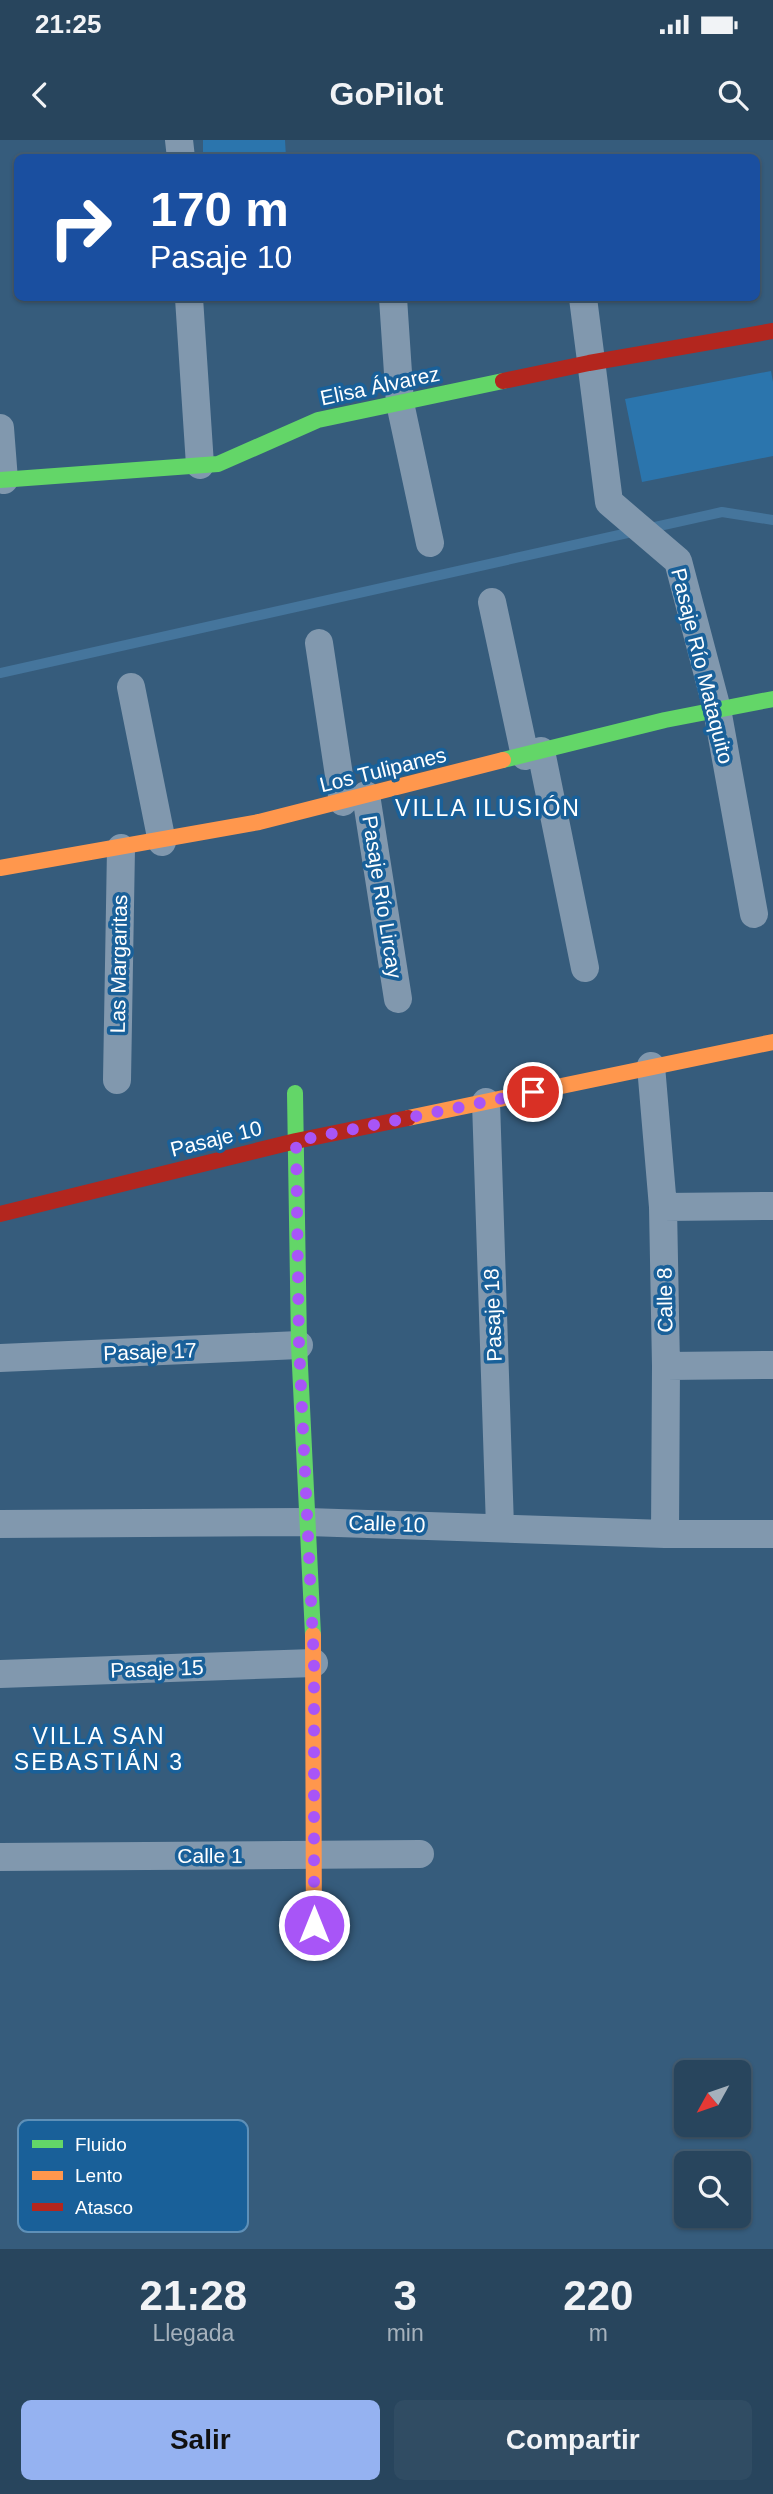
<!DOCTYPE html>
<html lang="es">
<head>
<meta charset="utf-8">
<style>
	:root { --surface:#28455d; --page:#304c63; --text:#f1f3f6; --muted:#a5b1bc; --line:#445d72; --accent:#95b2f1 }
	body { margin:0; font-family:Helvetica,sans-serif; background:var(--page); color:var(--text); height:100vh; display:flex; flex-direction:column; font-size:26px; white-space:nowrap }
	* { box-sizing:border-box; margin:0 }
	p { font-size:23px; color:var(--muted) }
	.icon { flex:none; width:38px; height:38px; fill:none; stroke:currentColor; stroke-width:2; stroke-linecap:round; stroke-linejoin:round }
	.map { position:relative; height:2109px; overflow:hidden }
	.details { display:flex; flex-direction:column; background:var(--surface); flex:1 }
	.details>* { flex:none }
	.hud { position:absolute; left:14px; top:14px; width:746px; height:147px; border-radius:10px; box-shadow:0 2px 5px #0004,0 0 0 2px var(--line); background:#1a4fa0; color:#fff; overflow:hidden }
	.needle { width:46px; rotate:230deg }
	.buttons { position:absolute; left:674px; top:1920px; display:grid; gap:14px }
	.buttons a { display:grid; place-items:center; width:77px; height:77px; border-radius:10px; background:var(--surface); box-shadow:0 2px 5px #0004,0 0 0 2px var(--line); font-size:35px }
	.pin { position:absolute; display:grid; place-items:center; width:60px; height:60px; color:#fff; margin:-30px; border:4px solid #fff; border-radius:50%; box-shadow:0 2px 7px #0007 }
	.me { position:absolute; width:77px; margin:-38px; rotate:0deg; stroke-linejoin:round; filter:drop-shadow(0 0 5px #0008) }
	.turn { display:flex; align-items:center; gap:24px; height:147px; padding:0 21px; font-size:32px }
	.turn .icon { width:91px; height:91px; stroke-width:2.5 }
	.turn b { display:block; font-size:49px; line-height:60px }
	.eta { display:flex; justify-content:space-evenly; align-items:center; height:119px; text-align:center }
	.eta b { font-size:42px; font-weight:800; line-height:49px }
	.cta { display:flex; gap:14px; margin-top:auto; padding:14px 21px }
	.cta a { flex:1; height:80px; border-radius:10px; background:var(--accent); color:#111; font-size:28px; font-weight:800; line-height:80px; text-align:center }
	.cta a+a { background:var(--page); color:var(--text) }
	.status { display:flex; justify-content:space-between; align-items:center; height:49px; padding:0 35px; background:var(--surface); direction:ltr }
	.status svg { height:19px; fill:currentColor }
	header { display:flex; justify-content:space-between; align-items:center; height:91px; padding:0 21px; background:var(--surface); font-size:32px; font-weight:800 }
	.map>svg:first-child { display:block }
	.green { fill:#2b75ad }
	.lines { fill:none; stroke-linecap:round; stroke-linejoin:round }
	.stream { stroke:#45759c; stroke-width:10 }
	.street { stroke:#8198ae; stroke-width:28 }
	.fast { stroke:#63d668; stroke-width:16 }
	.slow { stroke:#ff974d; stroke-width:16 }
	.jam { stroke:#b3261e; stroke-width:16 }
	.route { stroke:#a855f7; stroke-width:12; stroke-dasharray:0 21.6 }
	.labels { text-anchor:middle; stroke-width:7; stroke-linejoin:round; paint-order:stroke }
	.street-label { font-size:21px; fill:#fff; stroke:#196099 }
	.neighbourhood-label { font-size:23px; letter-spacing:2px; fill:#fff; stroke:#196099 }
	.key { fill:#196099; stroke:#5e90b8; stroke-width:2 }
	.key-label { font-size:19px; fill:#fff }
</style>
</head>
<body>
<div class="status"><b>21:25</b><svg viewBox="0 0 49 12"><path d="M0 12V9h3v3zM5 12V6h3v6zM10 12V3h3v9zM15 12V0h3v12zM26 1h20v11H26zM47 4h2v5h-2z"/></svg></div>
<header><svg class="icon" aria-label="back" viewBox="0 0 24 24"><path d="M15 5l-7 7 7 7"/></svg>GoPilot<svg class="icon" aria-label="search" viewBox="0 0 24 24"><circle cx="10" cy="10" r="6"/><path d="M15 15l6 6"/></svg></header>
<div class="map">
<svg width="773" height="2109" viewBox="0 0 773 2109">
	<rect width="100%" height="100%" fill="#365c7c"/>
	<!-- green -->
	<path class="green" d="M203,0H285L286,17H203Z
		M771,231L773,242V316L642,342L625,259Z"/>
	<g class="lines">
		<!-- stream -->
		<path class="stream" d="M0,533L722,372L773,380"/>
		<!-- street -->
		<path class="street" d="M179,0L181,18
			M189,158L200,325
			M393,158L400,263L430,403
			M583,158L609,362L678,421L717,569L754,774
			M0,288L4,340
			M492,462L525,616
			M319,503L343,662
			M131,547L162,702
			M541,611L585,828
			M366,655L398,859
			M651,926L663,1067L666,1226L665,1394
			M117,940L121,708
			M486,962L500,1387
			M663,1067L773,1066
			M0,1218L299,1205
			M666,1226L773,1225
			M0,1384L308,1382L665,1394H773
			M0,1534L314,1523
			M0,1717L420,1714"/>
		<!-- fast -->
		<path class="fast" d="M0,340L218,324L318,280L503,241
			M503,620L665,580L773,559
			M295,953L299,1205L313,1495"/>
		<!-- slow -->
		<path class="slow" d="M0,728L259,682L503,620
			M408,978L773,902
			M313,1495L314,1808"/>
		<!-- jam -->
		<path class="jam" d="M503,241L589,223L773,191
			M0,1074L296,1001L408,978"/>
	</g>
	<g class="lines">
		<!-- route -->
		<path class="route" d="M314,1785V1523L299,1205L296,1001L533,952"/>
	</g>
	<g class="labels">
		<!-- street labels -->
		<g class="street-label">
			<text transform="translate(380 246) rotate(-12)" y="7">Elisa Álvarez</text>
			<text transform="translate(702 526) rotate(76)" y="7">Pasaje Río Mataquito</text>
			<text transform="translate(383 630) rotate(-14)" y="7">Los Tulipanes</text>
			<text transform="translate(382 757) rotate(81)" y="7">Pasaje Río Lircay</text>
			<text transform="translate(119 824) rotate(-89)" y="7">Las Margaritas</text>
			<text transform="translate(216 999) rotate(-14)" y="7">Pasaje 10</text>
			<text transform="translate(665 1160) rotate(-91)" y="7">Calle 8</text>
			<text transform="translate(493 1175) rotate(-92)" y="7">Pasaje 18</text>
			<text transform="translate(150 1212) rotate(-2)" y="7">Pasaje 17</text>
			<text transform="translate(387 1384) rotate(2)" y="7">Calle 10</text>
			<text transform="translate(157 1529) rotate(-2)" y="7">Pasaje 15</text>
			<text x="210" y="1723">Calle 1</text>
		</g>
		<!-- neighbourhood labels -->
		<g class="neighbourhood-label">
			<text x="488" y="676">VILLA ILUSIÓN</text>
			<text x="99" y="1604">VILLA SAN<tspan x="99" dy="26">SEBASTIÁN 3</tspan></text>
		</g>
	</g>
	<!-- legend -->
	<rect x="18" y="1980" width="230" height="112" rx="10" class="key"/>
	<rect x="32" y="2000" width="31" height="8" fill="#63d668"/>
	<rect x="32" y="2031" width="31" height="9" fill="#ff974d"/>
	<rect x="32" y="2063" width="31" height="8" fill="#b3261e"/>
	<g class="key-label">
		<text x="75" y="2011">Fluido</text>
		<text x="75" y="2042">Lento</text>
		<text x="75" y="2074">Atasco</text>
	</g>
</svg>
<div class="buttons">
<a><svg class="needle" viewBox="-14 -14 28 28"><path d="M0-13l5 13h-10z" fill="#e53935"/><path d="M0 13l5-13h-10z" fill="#a5b1bc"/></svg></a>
<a><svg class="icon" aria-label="search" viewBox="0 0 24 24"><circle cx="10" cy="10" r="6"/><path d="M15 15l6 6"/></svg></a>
</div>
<div class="pin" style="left:533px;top:952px;background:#d93025"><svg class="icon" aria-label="arrive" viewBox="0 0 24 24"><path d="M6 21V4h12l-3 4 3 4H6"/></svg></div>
<svg class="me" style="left:314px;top:1785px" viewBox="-20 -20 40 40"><circle r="17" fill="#a855f7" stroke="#fff" stroke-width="3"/><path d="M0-11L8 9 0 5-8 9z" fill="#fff"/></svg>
<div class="hud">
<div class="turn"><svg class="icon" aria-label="right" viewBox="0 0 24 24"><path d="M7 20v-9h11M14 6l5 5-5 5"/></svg><div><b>170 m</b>Pasaje 10</div></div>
</div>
</div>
<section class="details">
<div class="eta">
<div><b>21:28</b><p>Llegada</p></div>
<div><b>3</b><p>min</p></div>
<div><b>220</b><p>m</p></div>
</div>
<div class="cta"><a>Salir</a><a>Compartir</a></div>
</section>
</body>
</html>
